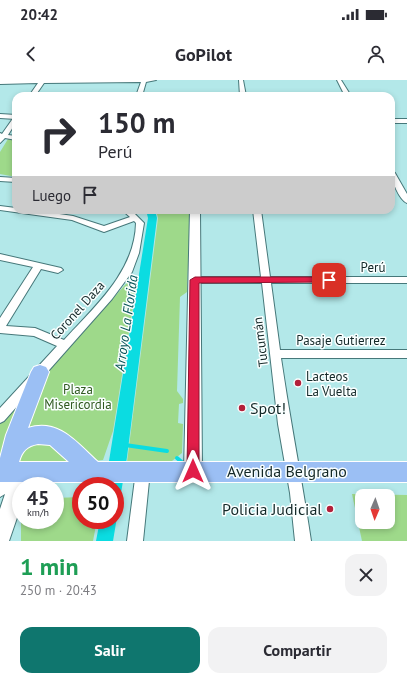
<!DOCTYPE html>
<html lang="es">
<head>
<meta charset="utf-8">
<style>
	:root { --surface:#fff; --page:#f2f2f3; --text:#2b2b33; --muted:#7c7c81; --accent:#0f766e }
	body { margin:0; font-family:"PT Sans",sans-serif; background:var(--page); color:var(--text); height:100vh; display:flex; flex-direction:column; font-size:15px; white-space:nowrap }
	* { box-sizing:border-box; margin:0 }
	p { font-size:13px; color:var(--muted) }
	.icon { flex:none; width:22px; height:22px; fill:none; stroke:currentColor; stroke-width:2; stroke-linecap:round; stroke-linejoin:round }
	.map { position:relative; height:461px; overflow:hidden }
	.details { display:flex; flex-direction:column; background:var(--surface); flex:1 }
	.details>* { flex:none }
	.top-card { position:absolute; left:12px; top:12px; width:383px; height:122px; border-radius:12px; box-shadow:0 2px 6px #0003; background:#fff; color:var(--text); overflow:hidden }
	.needle { width:26px; rotate:182deg }
	.buttons { position:absolute; left:355px; top:409px; display:grid; gap:8px }
	.buttons a { display:grid; place-items:center; width:40px; height:40px; border-radius:8px; background:var(--surface); box-shadow:0 2px 6px #0003; font-size:20px }
	.speed { position:absolute; left:12px; top:397px; display:flex; gap:8px; font-size:20px; font-weight:700; text-align:center }
	.speed>* { display:grid; place-content:center; width:52px; height:52px; border-radius:50%; background:var(--surface); box-shadow:0 2px 6px #0003; line-height:1 }
	.speed small { font-size:10px; font-weight:400 }
	.speed .limit { border:6px solid #d22; background:#fff; color:#111 }
	.pin { position:absolute; display:grid; place-items:center; width:34px; height:34px; color:#fff; margin:-17px; border-radius:8px; box-shadow:0 2px 6px #0006 }
	.me { position:absolute; width:44px; margin:-22px; rotate:0deg; stroke-linejoin:round; filter:drop-shadow(0 0 3px #0008) }
	.turn { display:flex; align-items:center; gap:14px; height:84px; padding:0 20px; font-size:18px }
	.turn .icon { width:52px; height:52px; stroke-width:2.5 }
	.turn b { display:block; font-size:28px; line-height:34px }
	.then { display:flex; align-items:center; height:38px; padding:0 20px; background:#0003; gap:8px; font-size:15px }
	.round { display:grid; place-items:center; flex:none; width:42px; height:42px; border-radius:12px; background:var(--page) }
	.headline { display:flex; align-items:center; justify-content:space-between; height:68px; padding:0 20px }
	h1 { font-size:24px; font-weight:700; line-height:30px; color:#1e9e55 }
	.action { display:flex; gap:8px; margin-top:auto; padding:8px 20px }
	.action a { flex:1; height:46px; border-radius:12px; background:var(--accent); color:#fff; font-size:16px; font-weight:700; line-height:46px; text-align:center }
	.action a+a { background:var(--page); color:var(--text) }
	.status { display:flex; justify-content:space-between; align-items:center; height:28px; padding:0 20px; background:var(--surface); direction:ltr }
	.status svg { height:11px; fill:currentColor }
	header { display:flex; justify-content:space-between; align-items:center; height:52px; padding:0 20px; background:var(--surface); font-size:18px; font-weight:700 }
	.map>svg:first-child { display:block }
	.green { fill:#9ed98a; fill-rule:evenodd }
	.water { fill:#0bdce1 }
	.lines { fill:none; stroke-linecap:round; stroke-linejoin:round }
	.stream { stroke:#0bdce1; stroke-width:4 }
	.minor-casing { stroke:#46787a; stroke-width:2 }
	.secondary-casing { stroke:#46787a; stroke-width:2 }
	.primary-casing { stroke:#fff; stroke-width:2 }
	.minor { fill:#fff; fill-rule:evenodd }
	.secondary { fill:#fff; fill-rule:evenodd }
	.primary { fill:#9bbff4; fill-rule:evenodd }
	.route { fill:#e11d48; stroke:#92132f }
	.poi-dot { fill:#b3203a; stroke:#faffff; stroke-width:1.5 }
	.labels { text-anchor:middle; stroke-width:3; stroke-linejoin:round; paint-order:stroke }
	.street-label { font-size:13px; fill:#142929; stroke:#faffff }
	.poi-label { font-size:13px; fill:#142929; stroke:#faffff; text-anchor:start }
	.park-label { font-size:13px; fill:#305a20; stroke:#faffff }
	.water-label { font-size:14px; font-style:italic; fill:#075457; stroke:#faffff }
	.near-poi-label { font-size:16px; fill:#142929; stroke:#faffff; text-anchor:start }
	.near-street-label { font-size:16px; fill:#142929; stroke:#faffff }
</style>
</head>
<body>
<div class="status"><b>20:42</b><svg viewBox="0 0 49 12"><path d="M0 12V9h3v3zM5 12V6h3v6zM10 12V3h3v9zM15 12V0h3v12zM26 1h20v11H26zM47 4h2v5h-2z"/></svg></div>
<header><svg class="icon" aria-label="back" viewBox="0 0 24 24"><path d="M15 5l-7 7 7 7"/></svg>GoPilot<svg class="icon" aria-label="person" viewBox="0 0 24 24"><circle cx="12" cy="8" r="4"/><path d="M4 21q1-7 8-7t8 7"/></svg></header>
<div class="map">
<svg width="407" height="461" viewBox="0 0 407 461">
	<rect width="100%" height="100%" fill="#b3e8e9"/>
	<!-- green -->
	<path class="green" d="M8,59L16,60V97L0,94V72Z
		M156,130H189L190,134L187,212L180,217L177,311L183,319V323L179,324L178,343L183,344L182,373L172,381L127,382L158,138Z
		M133,196H138L113,351L103,380L93,381L60,352L21,356L47,292Z
		M27,314L0,382V344Z
		M43,360L74,381L16,382L21,370Z
		M352,414L407,415V461H362ZM362,416H388V442H362Z
		M81,417V440H97L93,461H21V440H55V418Z"/>
	<!-- water -->
	<path class="water" d="M146,130H155L157,138L127,377L113,461H96L100,440H115V406H105L148,138Z"/>
	<g class="lines">
		<!-- stream -->
		<path class="stream" d="M125,365L167,371
			M177,378L184,384"/>
		<defs>
			<path id="minor" d="M0,0H156L146,2L142,16H136L141,2L44,3L35,16H29L38,3L0,4Z
				M239,0H243L246,16H240Z
				M337,0H341L351,16H345Z
				M16,36V42L8,55L16,56V60L5,58L0,63V53L2,54L14,37Z
				M391,39H407V43H391Z
				M391,91L395,93L407,114V123C399,120 391,99 391,91Z
				M0,97L16,98V102L0,101Z
				M0,126L16,128V130H32L73,136L104,146L130,137L122,130H131L144,143L139,173L132,192L112,219L4,341L0,343V328L57,266L34,256L0,253V238L33,187L0,180V174L61,188L63,190L58,193L41,189L6,246L35,248L64,260C94,227 135,192 136,143L134,141L104,152L72,140L0,130Z
				M253,130H261L270,197H407V203H271L280,270H407V278H281C290,340 302,400 311,461H295L290,413L278,344L262,203H195L190,200L195,197H261Z
				M143,384L148,386L150,391L143,461H127L136,391L138,386Z"/>
			<path id="secondary" d="M0,34L16,35V39L0,38Z
				M190,130H200L202,391L200,398L193,400L186,398L184,391Z
				M6,383L13,385L14,390L16,385L23,383L30,385L32,392L28,406H21V426L9,461H0V429L5,414L0,417V385Z"/>
			<path id="primary" d="M40,285L46,287L49,292L28,348C59,338 77,363 98,382H407V402H0V378L6,355L31,292L34,287ZM38,364L50,365L69,382H19C22,371 27,366 38,364Z"/>
		</defs>
		<!-- minor casing -->
		<use href="#minor" class="minor-casing"/>
		<!-- secondary casing -->
		<use href="#secondary" class="secondary-casing"/>
		<!-- primary casing -->
		<use href="#primary" class="primary-casing"/>
		<!-- minor -->
		<use href="#minor" class="minor"/>
		<!-- secondary -->
		<use href="#secondary" class="secondary"/>
		<!-- primary -->
		<use href="#primary" class="primary"/>
	</g>
	<!-- route -->
	<path class="route" d="M195,197H329L333,200L329,202L199,203V391L197,395L193,397L189,395L187,391L190,200Z"/>
	<!-- markers -->
	<g class="poi-dot">
		<circle cx="298" cy="303" r="4"/>
		<circle cx="242" cy="328" r="4"/>
		<circle cx="330" cy="429" r="4"/>
	</g>
	<g class="labels">
		<!-- street labels -->
		<g class="street-label">
			<text x="373" y="192">Perú</text>
			<text transform="translate(77 230) rotate(-48)" y="5">Coronel Daza</text>
			<text x="341" y="265">Pasaje Gutierrez</text>
			<text transform="translate(260 262) rotate(-97)" y="5">Tucumán</text>
		</g>
		<!-- poi labels -->
		<g class="poi-label">
			<text x="306" y="301">Lacteos<tspan x="306" dy="15">La Vuelta</tspan></text>
		</g>
		<!-- park labels -->
		<g class="park-label">
			<text x="78" y="314">Plaza<tspan x="78" dy="15">Misericordia</tspan></text>
		</g>
		<!-- water labels -->
		<g class="water-label">
			<text transform="translate(126 243) rotate(-82)" y="5">Arroyo La Florida</text>
		</g>
		<!-- near-poi labels -->
		<g class="near-poi-label">
			<text x="250" y="334">Spot!</text>
			<text x="322" y="435" text-anchor="end">Policia Judicial</text>
		</g>
		<!-- near-street labels -->
		<g class="near-street-label">
			<text x="287" y="397">Avenida Belgrano</text>
		</g>
	</g>
</svg>
<div class="buttons">
<a><svg class="needle" viewBox="-14 -14 28 28"><path d="M0-13l5 13h-10z" fill="#e53935"/><path d="M0 13l5-13h-10z" fill="#7c7c81"/></svg></a>
</div>
<div class="speed"><div>45<small>km/h</small></div><div class="limit">50</div></div>
<div class="pin" style="left:329px;top:200px;background:#d93025"><svg class="icon" aria-label="arrive" viewBox="0 0 24 24"><path d="M6 21V4h12l-3 4 3 4H6"/></svg></div>
<svg class="me" style="left:193px;top:391px" viewBox="-20 -20 40 40"><path d="M0-17L14 15 0 8-14 15z" fill="#e11d48" stroke="#fff" stroke-width="4"/></svg>
<div class="top-card">
<div class="turn"><svg class="icon" aria-label="right" viewBox="0 0 24 24"><path d="M7 20v-9h11M14 6l5 5-5 5"/></svg><div><b>150 m</b>Perú</div></div>
<div class="then">Luego<svg class="icon" aria-label="arrive" viewBox="0 0 24 24"><path d="M6 21V4h12l-3 4 3 4H6"/></svg></div>
</div>
</div>
<section class="details">
<div class="headline"><div><h1>1 min</h1><p>250 m · 20:43</p></div><a class="round"><svg class="icon" aria-label="close" viewBox="0 0 24 24"><path d="M6 6l12 12M18 6L6 18"/></svg></a></div>
<div class="action"><a>Salir</a><a>Compartir</a></div>
</section>
</body>
</html>
